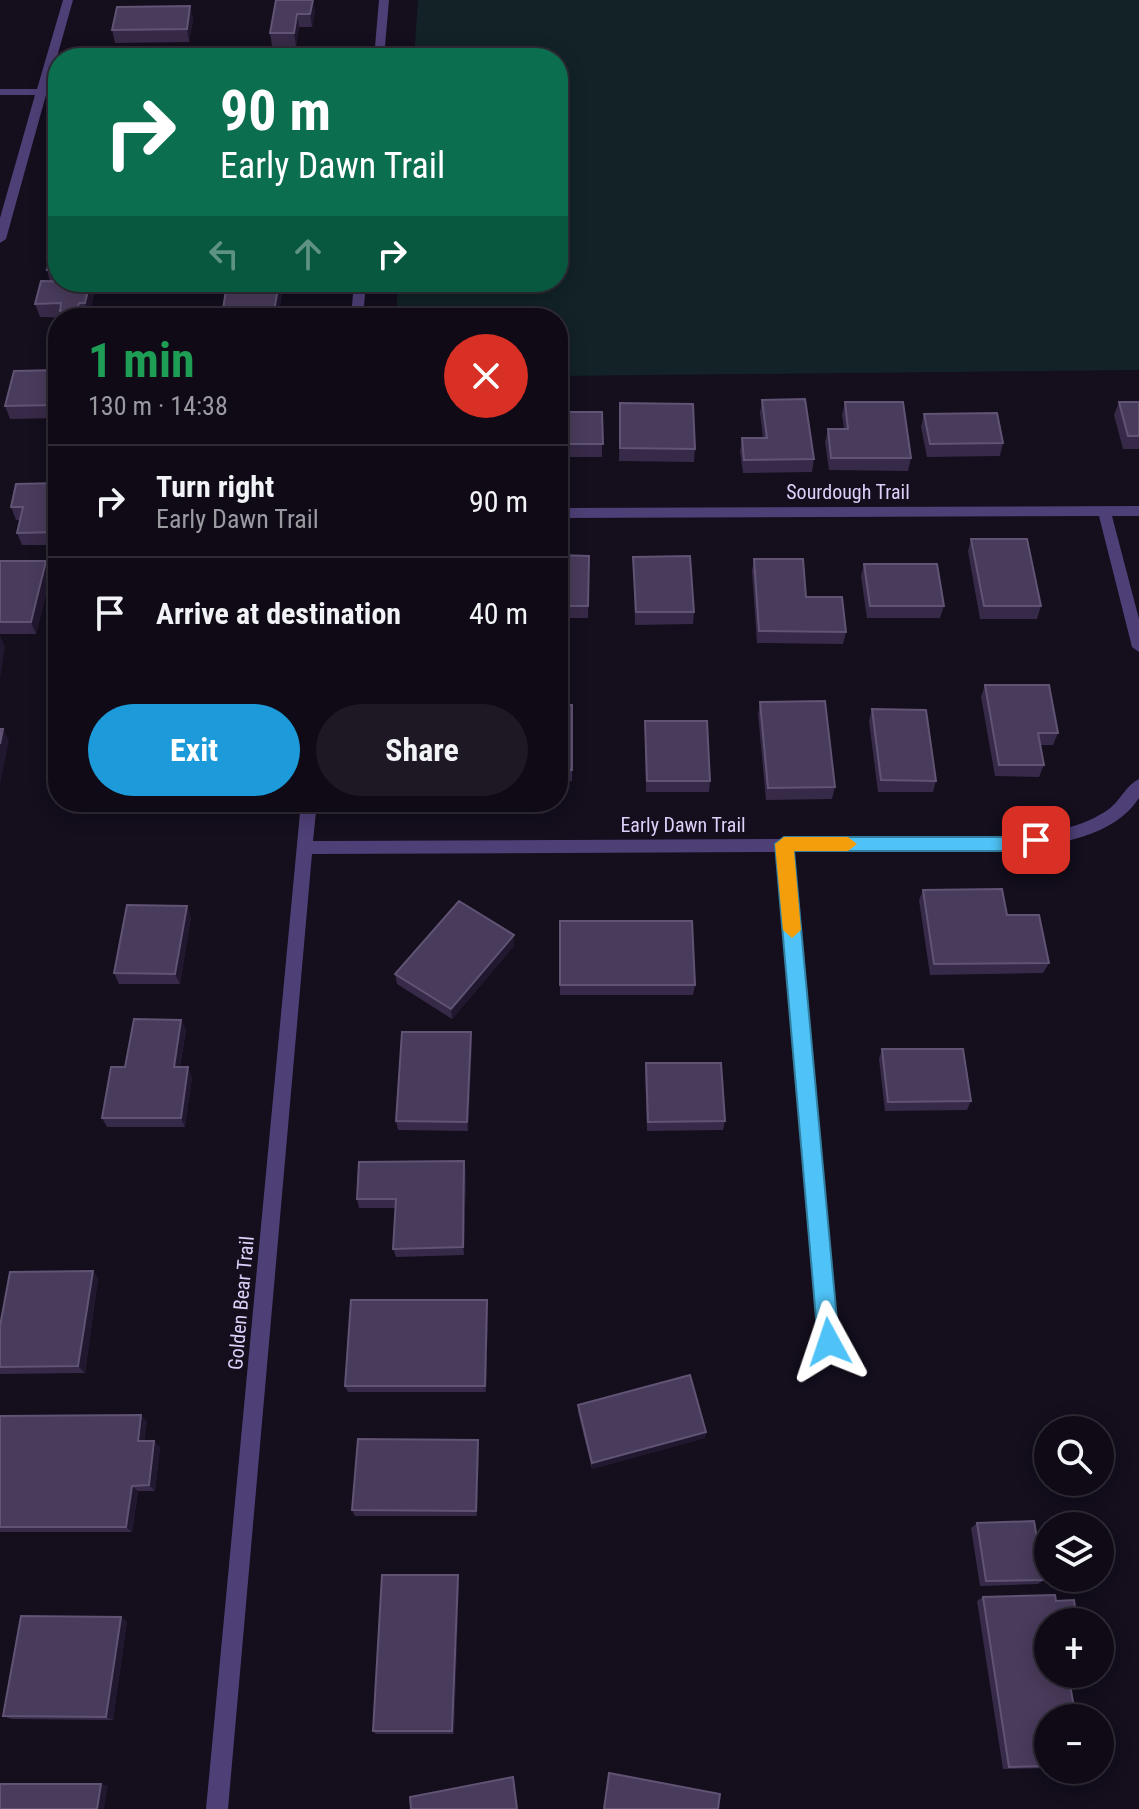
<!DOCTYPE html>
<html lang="en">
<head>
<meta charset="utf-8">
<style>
	:root { --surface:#0f0a16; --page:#1d1823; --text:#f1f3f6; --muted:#9b9aa1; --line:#2f2b35; --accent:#1c9ad9 }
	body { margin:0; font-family:"Roboto Condensed",sans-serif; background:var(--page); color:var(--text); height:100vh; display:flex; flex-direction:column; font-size:30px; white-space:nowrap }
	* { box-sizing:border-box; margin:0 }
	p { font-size:26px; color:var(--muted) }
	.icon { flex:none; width:44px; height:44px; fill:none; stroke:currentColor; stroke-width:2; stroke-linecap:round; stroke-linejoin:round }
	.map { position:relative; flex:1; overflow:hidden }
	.details { position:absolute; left:48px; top:308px; width:520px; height:504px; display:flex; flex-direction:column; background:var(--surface); border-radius:32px; box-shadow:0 4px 20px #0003,0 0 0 2px var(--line) }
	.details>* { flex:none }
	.hud { position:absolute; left:48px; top:48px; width:520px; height:244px; border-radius:32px; box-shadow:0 4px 20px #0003,0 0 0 2px var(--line); background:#0b6e4f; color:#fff; overflow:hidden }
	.controls { position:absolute; left:1034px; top:1416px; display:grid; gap:16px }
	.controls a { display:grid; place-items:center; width:80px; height:80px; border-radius:50%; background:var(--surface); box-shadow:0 4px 20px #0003,0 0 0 2px var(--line); font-size:40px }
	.pin { position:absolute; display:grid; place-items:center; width:68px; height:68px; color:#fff; margin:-34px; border-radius:16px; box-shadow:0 4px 12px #0006 }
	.me { position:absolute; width:88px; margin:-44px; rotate:355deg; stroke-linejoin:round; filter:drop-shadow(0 0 6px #0008) }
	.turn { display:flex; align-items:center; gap:28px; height:168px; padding:0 40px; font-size:36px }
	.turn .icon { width:104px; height:104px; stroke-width:2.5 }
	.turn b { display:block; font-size:56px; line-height:68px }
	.lanes { display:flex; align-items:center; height:76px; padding:0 40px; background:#0003; justify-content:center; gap:40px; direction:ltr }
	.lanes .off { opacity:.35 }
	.round { display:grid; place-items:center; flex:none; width:84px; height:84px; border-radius:42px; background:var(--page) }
	.head { display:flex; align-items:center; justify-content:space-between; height:136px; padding:0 40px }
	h1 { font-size:48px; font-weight:700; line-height:60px; color:#1e9e55 }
	.action { display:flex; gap:16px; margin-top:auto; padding:16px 40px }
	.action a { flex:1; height:92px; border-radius:48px; background:var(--accent); color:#fff; font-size:32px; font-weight:700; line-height:92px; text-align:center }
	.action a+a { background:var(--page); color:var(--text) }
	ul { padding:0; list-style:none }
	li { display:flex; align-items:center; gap:24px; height:112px; padding:0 40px; border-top:2px solid var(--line) }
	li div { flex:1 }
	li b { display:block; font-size:30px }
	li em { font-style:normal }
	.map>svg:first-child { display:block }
	.green { fill:#122226 }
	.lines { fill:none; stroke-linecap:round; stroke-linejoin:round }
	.street { fill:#4e3f76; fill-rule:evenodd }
	.wall { fill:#372a48 }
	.shaded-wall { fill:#21172f }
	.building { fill:#493b5b; stroke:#605374; stroke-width:2 }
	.route { fill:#4fc3f7; stroke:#337fa1; stroke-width:2 }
	.slow { fill:#f59e0b }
	.labels { text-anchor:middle; stroke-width:6; stroke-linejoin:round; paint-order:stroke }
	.street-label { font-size:20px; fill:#ded0f9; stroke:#140e1d }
</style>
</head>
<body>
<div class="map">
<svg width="1139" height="1809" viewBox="0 0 1139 1809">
	<rect width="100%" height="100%" fill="#140e1d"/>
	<!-- green -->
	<path class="green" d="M418,0H1139V370L558,376V318H396L398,282H558V58H414Z"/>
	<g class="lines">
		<!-- street -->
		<path class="street" d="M63,0H73L48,89H58V95H46L6,239L0,243V218L35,95H0V89H37Z
			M379,0H389L384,58H374Z
			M354,282H366L363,318H351Z
			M1139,506V516H1112L1139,619V652L1132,647L1099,516L558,518V508Z
			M1139,779V798C1113,838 1056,844 1013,850L793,852L838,1342L836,1349L829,1351L822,1349L820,1342L777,852L312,854L228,1809H206L301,802H317L313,841L1013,838C1046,833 1081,829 1109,809C1120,801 1127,784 1139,779Z"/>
	</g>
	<!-- wall -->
	<path class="wall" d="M276,0L315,11L312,27H299L296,46H272L270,33Z
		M190,6L193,19L189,42L115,43L112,30Z
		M58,233V282H121V283H91L94,294L89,317H83V318L40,317L35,304L50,281L47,270Z
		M234,290L282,293L278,318H225L223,309Z
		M58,370V418L10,419L5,406Z
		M762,400L814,459L812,472L743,473L740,451L742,438H763L760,413Z
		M845,402L911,458L908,471L829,470L825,442L828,429H844L842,415Z
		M1119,402H1139V449H1123L1114,415Z
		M620,403L695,449L694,462L619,461Z
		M558,412H602V457H558Z
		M924,414L1003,443L1000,456L927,457L921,427Z
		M58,483V545H22L17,533L20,520H16L11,507Z
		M971,539L1041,606L1037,619H980L968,551Z
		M558,555L589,556L588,618H558Z
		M633,557L694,612L693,624L635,625Z
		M754,559L846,632L843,644L757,643L752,571Z
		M0,561H46L51,574L36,634H0Z
		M864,564L944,606L940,618H867L861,576Z
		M985,685L1058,733L1053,745H1040L1044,765L1039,777L995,776L981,697Z
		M760,702L835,787L832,799L766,800L758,714Z
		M558,705H572V781H558Z
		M872,709L936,781L933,792H878L869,721Z
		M645,721L710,781L709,792H646Z
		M129,802H187L186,809L132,808Z
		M923,890L1007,915L1049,963L1043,973L930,975L919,900Z
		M191,917L180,984H119L114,973Z
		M560,921L695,985L693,995H560Z
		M514,946L452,1019L397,984L395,974Z
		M181,1020L186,1030L180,1067L192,1077L185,1127H107L102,1118L125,1067Z
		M472,1042L468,1131L398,1130L396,1121Z
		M882,1049L971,1101L967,1110L885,1111L879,1059Z
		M646,1063L725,1121L723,1130L647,1131L645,1073Z
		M466,1170L464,1255L396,1257L393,1249L395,1208H359L357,1199Z
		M93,1271L98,1279L85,1373L0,1374V1326Z
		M488,1308L486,1392H348L345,1386Z
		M578,1405L706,1432L705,1438L592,1469L578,1412Z
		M0,1416L147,1421L144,1441L160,1447L155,1491H138L132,1532H0Z
		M478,1440L479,1445L477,1516H355L352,1510Z
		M977,1523L1044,1580L1038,1584L980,1586L971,1528Z
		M458,1575L459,1579L454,1734H376L373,1731Z
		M983,1597L1048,1622V1768L1003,1769L977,1601Z
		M127,1621L113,1720L11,1719L3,1716Z"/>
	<!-- shaded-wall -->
	<path class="shaded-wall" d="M313,0L315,11L312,27L310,14Z
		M190,6L193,19L189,42L187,29Z
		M297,14L299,27L296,46L294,33Z
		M90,282L94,294L89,317L85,303Z
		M279,282L282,293L278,318H273Z
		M79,303L83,317V318H80L77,311Z
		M46,561L51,574L36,634L31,622Z
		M0,635L5,647L0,680Z
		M3,729L9,740L0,785V744Z
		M187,906L191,917L180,984L175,974Z
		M514,935V946L452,1019L451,1009Z
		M181,1020L186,1030L178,1077L174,1067Z
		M471,1032L472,1042L468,1131L467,1122Z
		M188,1067L192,1077L185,1127L181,1118Z
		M464,1161L466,1170L464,1255L463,1247Z
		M93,1271L98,1279L85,1373L78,1366Z
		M487,1300L488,1308L486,1392L485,1386Z
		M141,1415L147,1421L143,1447L138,1441Z
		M706,1432L705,1438L592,1469V1463Z
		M478,1440L479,1445L477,1516L476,1511Z
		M154,1441L160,1447L155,1491L149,1485Z
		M132,1486L138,1491L132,1532L126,1527Z
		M458,1575L459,1579L454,1734L452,1731Z
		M121,1617L127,1621L113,1720L106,1717Z
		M101,1784L108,1786L104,1809H97Z"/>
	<!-- building -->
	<path class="building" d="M276,0H313L310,14H297L294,33H270Z
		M190,6L187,29L112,30L117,7Z
		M56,233H58V270H47Z
		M41,281L90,282L85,303H79L77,311H60L61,303L35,304Z
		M236,282H279L273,318H229L231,309H223L226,290H234Z
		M58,370V405L5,406L14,371Z
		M805,399L814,459L744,460L742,438H767L762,400Z
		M845,402H903L911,458H831L828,429H848Z
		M1119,402H1139V436H1128Z
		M620,403L693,404L695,449L620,448Z
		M558,412H602L603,444H558Z
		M997,413L1003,443L930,444L924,414Z
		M58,483V532L17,533L23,507H11L16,484Z
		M971,539H1027L1041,606H984Z
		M558,555L589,556L588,606H558Z
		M690,556L694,612H636L633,557Z
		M754,559H803L806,597H842L846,632L759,631Z
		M0,561H46L31,622H0Z
		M864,564H937L944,606H870Z
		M985,685H1049L1058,733H1038L1044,765H999Z
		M825,701L835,787L768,788L760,702Z
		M558,705H572V770H558Z
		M872,709L926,710L936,781L881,780Z
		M645,721H707L710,781H647Z
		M0,729H3L0,744Z
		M1002,889L1007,915H1039L1049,963L934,964L923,890Z
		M459,901L514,935L451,1009L395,974Z
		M127,905L187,906L175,974L114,973Z
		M560,921H692L695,985H560Z
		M134,1019L181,1020L174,1067H188L181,1118H102L111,1067H125Z
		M402,1032H471L467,1122L396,1121Z
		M882,1049H963L971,1101L888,1102Z
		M646,1063H721L725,1121L648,1122Z
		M464,1161L463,1247L393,1249L396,1199H357L359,1162Z
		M93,1271L78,1366L0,1367V1326L10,1272Z
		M351,1300H487L485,1386H345Z
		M690,1375L706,1432L592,1463L578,1405Z
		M141,1415L138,1441H154L149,1485L132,1486L126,1527H0V1416Z
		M358,1439L478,1440L476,1511L352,1510Z
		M1034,1521L1044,1580L986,1581L977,1523Z
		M382,1575H458L452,1731H373Z
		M1055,1595L1056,1601L1074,1600L1077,1622H1048V1674H1068L1076,1718H1048V1766L1009,1767L983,1597Z
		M21,1616L121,1617L106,1717L3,1716Z
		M609,1773L720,1794L718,1809H604Z
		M513,1777L517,1809H411L410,1797Z
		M0,1784H101L97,1809H0Z"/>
	<!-- route -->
	<path class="route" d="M1036,833L1042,835V846L1013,851H794L839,1342L836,1350L829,1353L821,1350L818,1342L775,844L784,837H1013Z"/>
	<!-- slow -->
	<path class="slow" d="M784,837H848L857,844L848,851H794L801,930L792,938L783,930L775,844Z"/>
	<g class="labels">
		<!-- street labels -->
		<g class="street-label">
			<text x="848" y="499">Sourdough Trail</text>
			<text x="683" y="832">Early Dawn Trail</text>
			<text transform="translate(241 1303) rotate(-85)" y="7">Golden Bear Trail</text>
		</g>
	</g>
</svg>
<div class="controls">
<a><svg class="icon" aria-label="search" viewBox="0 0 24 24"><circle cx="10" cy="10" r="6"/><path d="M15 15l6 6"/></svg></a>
<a><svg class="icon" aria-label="layers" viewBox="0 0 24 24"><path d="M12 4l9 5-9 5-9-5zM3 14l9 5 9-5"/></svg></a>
<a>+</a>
<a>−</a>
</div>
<div class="pin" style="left:1036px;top:840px;background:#d93025"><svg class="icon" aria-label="arrive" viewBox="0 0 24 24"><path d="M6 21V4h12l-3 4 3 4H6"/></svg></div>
<svg class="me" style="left:829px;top:1342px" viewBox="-20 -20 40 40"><path d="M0-17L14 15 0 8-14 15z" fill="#4fc3f7" stroke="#fff" stroke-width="4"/></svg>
<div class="hud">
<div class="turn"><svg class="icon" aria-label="right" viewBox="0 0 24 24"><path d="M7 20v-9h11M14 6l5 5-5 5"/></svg><div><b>90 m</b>Early Dawn Trail</div></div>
<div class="lanes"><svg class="icon off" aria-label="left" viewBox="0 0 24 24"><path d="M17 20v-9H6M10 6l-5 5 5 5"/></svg><svg class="icon off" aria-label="ahead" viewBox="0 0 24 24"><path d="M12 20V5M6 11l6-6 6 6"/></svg><svg class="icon" aria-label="right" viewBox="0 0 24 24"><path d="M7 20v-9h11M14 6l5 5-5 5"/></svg></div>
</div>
<section class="details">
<div class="head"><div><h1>1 min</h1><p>130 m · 14:38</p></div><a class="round" style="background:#d93025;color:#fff"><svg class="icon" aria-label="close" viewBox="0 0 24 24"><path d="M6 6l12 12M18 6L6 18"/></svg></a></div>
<ul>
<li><svg class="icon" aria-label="right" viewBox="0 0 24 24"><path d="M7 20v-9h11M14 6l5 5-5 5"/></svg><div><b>Turn right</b><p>Early Dawn Trail</p></div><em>90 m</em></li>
<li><svg class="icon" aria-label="arrive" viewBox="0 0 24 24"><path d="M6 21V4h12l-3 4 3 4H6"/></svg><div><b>Arrive at destination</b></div><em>40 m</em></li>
</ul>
<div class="action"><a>Exit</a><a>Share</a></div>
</section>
</div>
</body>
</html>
